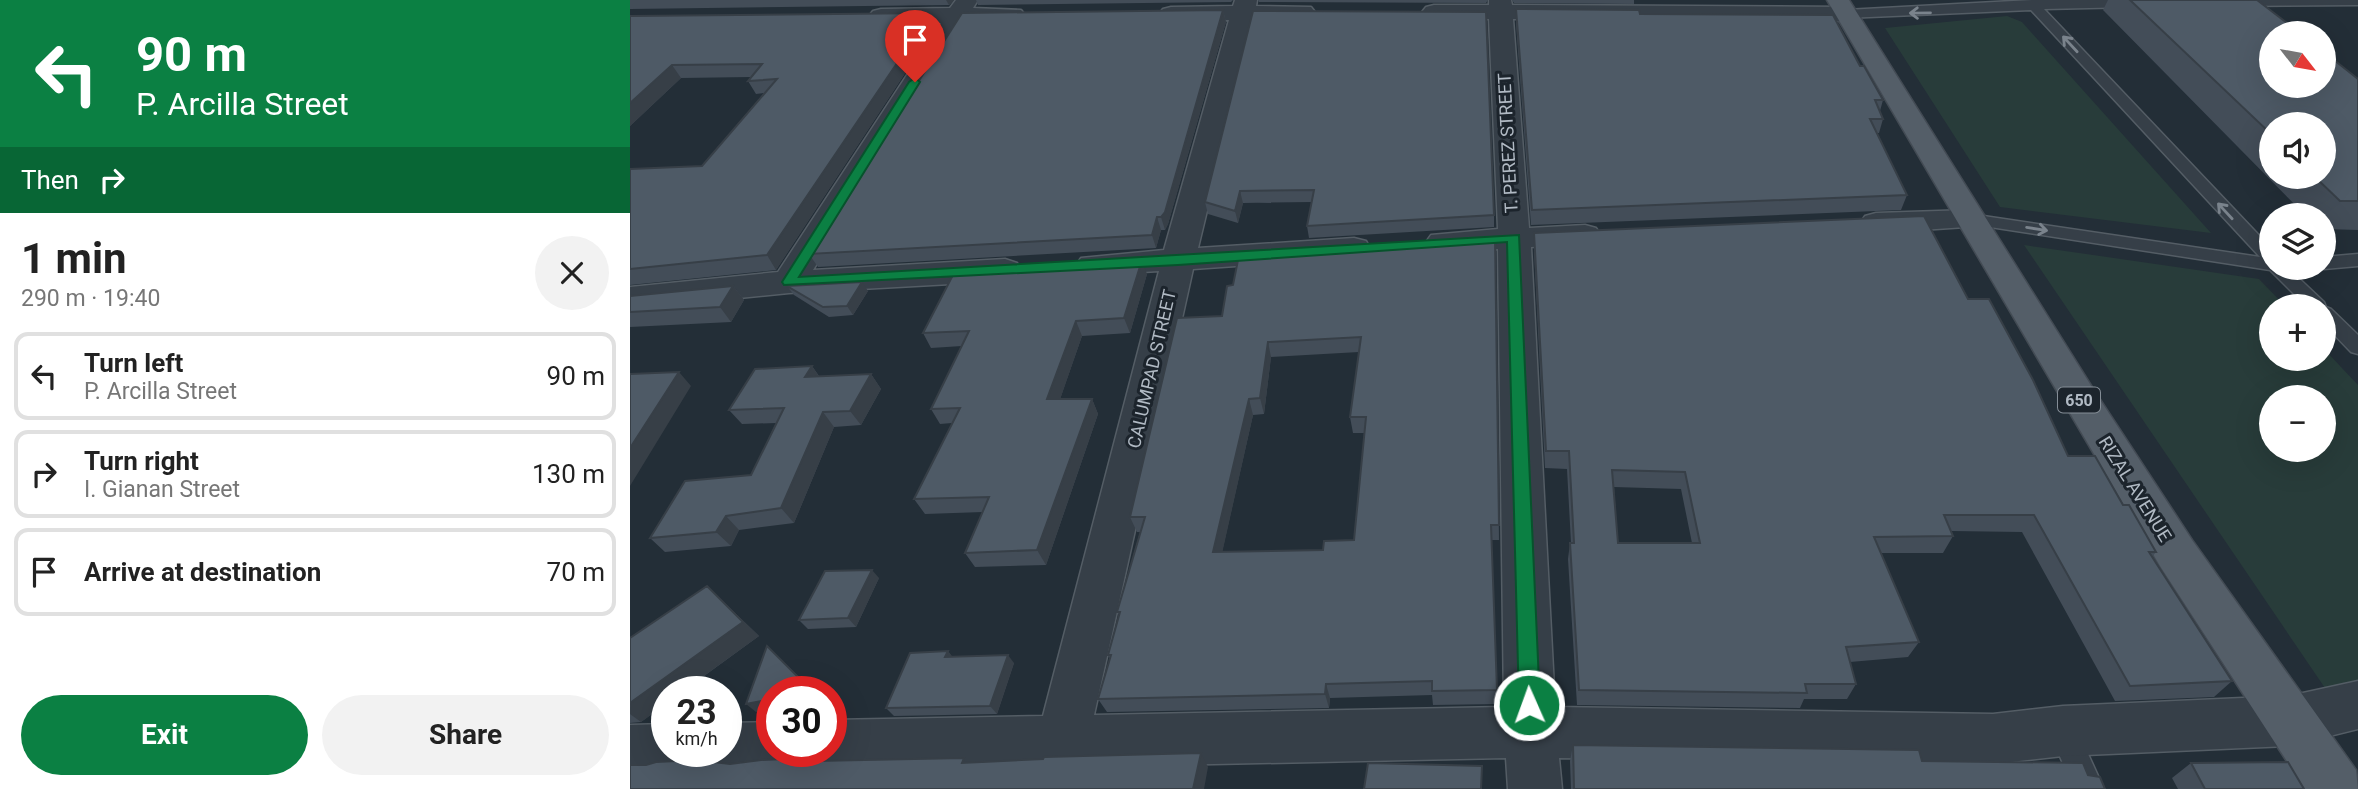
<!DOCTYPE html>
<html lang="en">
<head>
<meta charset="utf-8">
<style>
	:root { --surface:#fff; --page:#f2f2f2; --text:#222; --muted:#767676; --line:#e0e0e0; --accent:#0b8043 }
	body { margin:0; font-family:Roboto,sans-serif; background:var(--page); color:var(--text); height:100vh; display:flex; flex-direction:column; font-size:26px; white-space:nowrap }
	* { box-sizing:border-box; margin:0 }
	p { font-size:23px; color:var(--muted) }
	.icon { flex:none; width:38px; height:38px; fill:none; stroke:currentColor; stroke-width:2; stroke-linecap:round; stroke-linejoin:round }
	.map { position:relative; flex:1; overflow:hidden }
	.details { display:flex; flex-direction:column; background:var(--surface); width:630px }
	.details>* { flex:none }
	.guide { background:#0b8043; color:#fff; overflow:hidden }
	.needle { width:46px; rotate:121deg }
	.tools { position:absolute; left:1629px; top:21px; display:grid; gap:14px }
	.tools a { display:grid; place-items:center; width:77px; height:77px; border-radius:50%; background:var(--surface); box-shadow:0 7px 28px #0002; font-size:35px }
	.speed { position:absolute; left:21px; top:676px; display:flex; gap:14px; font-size:35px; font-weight:700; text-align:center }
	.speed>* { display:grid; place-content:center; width:91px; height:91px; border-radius:50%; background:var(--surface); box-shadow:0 7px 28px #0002; line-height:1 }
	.speed small { font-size:18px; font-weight:400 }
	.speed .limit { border:10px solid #d22; background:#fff; color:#111 }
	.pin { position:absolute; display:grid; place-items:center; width:60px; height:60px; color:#fff; margin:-72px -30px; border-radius:50% 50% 50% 0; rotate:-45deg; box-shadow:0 0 7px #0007 }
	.pin .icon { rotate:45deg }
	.me { position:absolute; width:77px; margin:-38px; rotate:358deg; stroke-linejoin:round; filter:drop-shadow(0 0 5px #0008) }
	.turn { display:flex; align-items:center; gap:24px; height:147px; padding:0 21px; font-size:32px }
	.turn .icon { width:91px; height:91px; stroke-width:2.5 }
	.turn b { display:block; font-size:49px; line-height:60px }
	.then { display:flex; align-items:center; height:66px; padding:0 21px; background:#0003; gap:14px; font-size:26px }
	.round { display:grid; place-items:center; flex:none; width:74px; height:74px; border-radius:37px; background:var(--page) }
	.overview { display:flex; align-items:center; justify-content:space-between; height:119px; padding:0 21px }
	h1 { font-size:42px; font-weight:700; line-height:52px }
	.cta { display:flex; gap:14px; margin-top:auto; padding:14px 21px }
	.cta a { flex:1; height:80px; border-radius:42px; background:var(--accent); color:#fff; font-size:28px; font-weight:700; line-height:80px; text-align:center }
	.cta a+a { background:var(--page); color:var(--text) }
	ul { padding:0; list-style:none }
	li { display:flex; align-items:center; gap:21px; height:88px; margin:0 14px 10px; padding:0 7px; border:4px solid var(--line); border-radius:14px }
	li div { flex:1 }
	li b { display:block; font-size:26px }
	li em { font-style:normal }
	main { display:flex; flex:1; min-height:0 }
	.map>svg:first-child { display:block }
	.green { fill:#283c3a; fill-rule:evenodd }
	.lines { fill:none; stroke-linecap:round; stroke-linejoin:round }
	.lane-casing { stroke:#545d65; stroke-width:3 }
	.street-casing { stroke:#545d65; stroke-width:3 }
	.primary-casing { stroke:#434b54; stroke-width:3 }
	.lane { fill:#363f48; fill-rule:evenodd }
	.street { fill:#363f48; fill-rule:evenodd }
	.primary { fill:#545e68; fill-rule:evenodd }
	.wall { fill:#434d58; fill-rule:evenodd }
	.shaded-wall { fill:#373f47 }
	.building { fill:#4e5a66; stroke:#373f47; stroke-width:2; fill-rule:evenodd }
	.oneway { stroke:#7a838c }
	.route { fill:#0b8043; stroke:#07532c; stroke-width:2 }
	.labels { text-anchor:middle; stroke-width:6; stroke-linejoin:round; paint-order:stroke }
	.shield { fill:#1c242c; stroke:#848d96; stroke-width:2 }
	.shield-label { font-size:16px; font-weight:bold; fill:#b1bac4 }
	.street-label { font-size:18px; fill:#b1bac4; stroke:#1c242c }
</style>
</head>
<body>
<main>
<section class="details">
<div class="guide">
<div class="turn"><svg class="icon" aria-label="left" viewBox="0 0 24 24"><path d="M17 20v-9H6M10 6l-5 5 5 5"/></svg><div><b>90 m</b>P. Arcilla Street</div></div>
<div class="then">Then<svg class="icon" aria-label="right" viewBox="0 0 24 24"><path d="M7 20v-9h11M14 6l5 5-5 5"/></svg></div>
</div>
<div class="overview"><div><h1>1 min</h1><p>290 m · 19:40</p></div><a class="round"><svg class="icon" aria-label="close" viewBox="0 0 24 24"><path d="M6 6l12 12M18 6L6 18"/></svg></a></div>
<ul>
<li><svg class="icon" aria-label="left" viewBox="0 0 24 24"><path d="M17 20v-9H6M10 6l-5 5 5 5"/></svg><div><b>Turn left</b><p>P. Arcilla Street</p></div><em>90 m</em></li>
<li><svg class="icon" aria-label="right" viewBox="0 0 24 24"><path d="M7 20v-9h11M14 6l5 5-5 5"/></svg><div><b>Turn right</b><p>I. Gianan Street</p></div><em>130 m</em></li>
<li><svg class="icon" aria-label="arrive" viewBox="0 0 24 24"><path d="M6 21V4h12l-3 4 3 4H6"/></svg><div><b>Arrive at destination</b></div><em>70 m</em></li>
</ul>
<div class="cta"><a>Exit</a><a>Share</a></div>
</section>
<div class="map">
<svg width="1728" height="789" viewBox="0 0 1728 789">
	<rect width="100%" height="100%" fill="#232e37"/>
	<!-- green -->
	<path class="green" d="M1377,16L1392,22L1581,233L1370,207L1255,28Z
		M1394,245L1629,279L1655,306H1642V359H1694V349L1728,385V684L1697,691ZM1642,397H1694V450H1642Z"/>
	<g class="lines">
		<defs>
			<path id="lane" d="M1402,0H1508L1510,3L1504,7L1414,9L1642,249V268H1658L1694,302L1696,307L1701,309L1728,335V354L1721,352L1694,324V306H1676L1640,270L1334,223L1331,219L1340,214L1630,257L1401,10L1216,18L1210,14L1216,10Z
				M1597,0H1728V5L1602,6L1598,5Z
				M1728,254V266L1694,269L1690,268H1694V257Z
				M1433,717L1443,721L1474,789H1444L1419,731L1423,721Z"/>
			<path id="street" d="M326,0H348L343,8L391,10L395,15L391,20L335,22L183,270L375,259L387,263L392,270L387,277L375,281L159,293L0,309V287L148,272L311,23H251L243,21L239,16L243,11L251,9L320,8Z
				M605,0H627L626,6L681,7L685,12L681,17L623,20L568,248L724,238L736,241L740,248L736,255L724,258L563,269L464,715L874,707L868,249L812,252L801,249L796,242L801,235L868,229L859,19H804L796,17L792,12L796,7L804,5H859V0H881L882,5L1216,7L1224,9L1228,14L1224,19L1216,21L883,19L899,228L955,225L966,228L971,235L966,242L901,247L925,707L1363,714L1433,706L1659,696L1728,681V729L1659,746L1433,756L1363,764L929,758L932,789H878L876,758L201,772L182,764L177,751H201V720L413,716L529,271L463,275L451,272L446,265L451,258L534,250L599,20L541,21L533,19L529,14L533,9L541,7L603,6Z
				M1340,210L1351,212L1356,219L1351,226L1246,233L1235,230L1230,223L1235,216L1246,213Z
				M142,722V751H167L161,766C134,777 104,778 77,767L70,751H96V723Z
				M37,724V751H63L56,768L37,776L0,777V725Z"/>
			<path id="primary" d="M1197,0H1219L1465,392L1562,540L1726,770L1728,789H1675L1530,566Z"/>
		</defs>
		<!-- lane casing -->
		<use href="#lane" class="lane-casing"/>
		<!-- street casing -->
		<use href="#street" class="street-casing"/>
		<!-- primary casing -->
		<use href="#primary" class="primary-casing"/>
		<!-- lane -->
		<use href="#lane" class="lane"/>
		<!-- street -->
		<use href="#street" class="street"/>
		<!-- primary -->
		<use href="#primary" class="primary"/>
	</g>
	<!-- wall -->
	<path class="wall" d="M0,0H324L319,5L0,9Z
		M346,0H603L601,2L348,5Z
		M628,0H858L856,3L629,2Z
		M882,0H1004V4L884,3Z
		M1478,0H1627L1728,79V230L1694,229V215H1675L1473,10ZM1642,124L1694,177H1642Z
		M886,9L1010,14L1230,66L1253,100L1250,111L1253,119L1249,133H1247L1277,195L1271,210L901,225L886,23Z
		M593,10L596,22L538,224L535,230H531L526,248L188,267L179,254Z
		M623,11L864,215V227L679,238L677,226L682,202L613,203L608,223L578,214L575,202Z
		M301,13L306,26L146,270L0,285V169L72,166L134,93L126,94L118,81L121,77L51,78L0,126V16Z
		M904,233L1338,299L1438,456L1493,505L1526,552L1522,557L1602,681L1584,697L1485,701L1392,532L1321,531L1323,536L1313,553H1251L1289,642L1278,657L1220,662L1226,684L1217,699H1174L1170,708L947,705L938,559L940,543H941L937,469L915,468L904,250ZM984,487L1051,489L1062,543H988Z
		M865,237L869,540H861L867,704L803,705L802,695L700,698L699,708L477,712L468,699L480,659L478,655L489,615L487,612L510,532H507L500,517L592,316L603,285L671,252ZM729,352L720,417L723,433H735L724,540L693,550L592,552L623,415L634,414L641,357Z
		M517,274L500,333L452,336L430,399H462L468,414L416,565L345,567L335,553L353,512L295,514L284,499L322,423L310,424L301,409L332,346L301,348L293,333Z
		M103,286L114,300L101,322L0,327V296Z
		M157,286L238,291L223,315L199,317L164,295Z
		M182,366L189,376L241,374L251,389L231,425L204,427L164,523L109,530L101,546L35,552L20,538L121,475L146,423L112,424L99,410Z
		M249,578L226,627L178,629L169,620Z
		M77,586L129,636L11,722L0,723V638Z
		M318,651L322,657L384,663L367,714L264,716L256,708Z
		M943,745L1292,761L1458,775L1475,789H941L940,761Z
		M1561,763L1674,789H1548L1542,778Z"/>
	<!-- shaded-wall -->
	<path class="shaded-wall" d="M316,0H324L319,5Z
		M593,10L596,22L538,224L535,230L531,217Z
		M301,13L306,26L146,270L137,255Z
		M42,65L51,78L0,126V103Z
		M610,191L613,203L608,223L605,211Z
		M527,217L531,230L526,248L522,235Z
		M512,260L517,274L500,333L494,318Z
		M232,282L238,291L223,315L217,306Z
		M103,286L114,300L101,322L90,307Z
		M446,321L452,336L425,414L417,399Z
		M638,342L641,357L634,414L630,398Z
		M182,366L192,381L175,377Z
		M49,372L61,386L0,486V448Z
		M241,374L251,389L231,425L220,411Z
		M462,399L468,414L416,565L407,550Z
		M619,399L623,415L589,567L583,552Z
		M193,412L204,427L164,523L151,508Z
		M96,516L109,530L101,546L86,532Z
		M242,570L249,578L226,627L218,618Z
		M77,586L129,636L53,691H37V703L11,722L0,714V703Z
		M137,646L178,685L176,691H164Z
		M318,651L325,660L315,657Z
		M378,655L384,663L367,714L360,706Z
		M696,684L700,698L699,708L695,694Z
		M142,699V709L126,712L116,704Z
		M571,753L578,767L574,789H563Z"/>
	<!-- building -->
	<path class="building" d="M1500,0H1627L1670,33H1642V86H1694V52L1728,79V201H1710L1685,177H1694V124H1642V135Z
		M886,9L1009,10L1010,14L1203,15L1230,66H1234L1253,100H1245L1253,119H1240L1277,195L902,210Z
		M593,10L535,212L531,217H527L522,235L179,254L332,13Z
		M623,11L856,12L864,215L677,226L684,190L610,191L605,211L575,202Z
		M301,13L137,255L0,269V169L72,166L147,79L118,81L132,64L42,65L0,103V16Z
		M1294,216L1338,299H1359L1403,380L1438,456H1465L1493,505H1499L1526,552H1519L1602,681L1500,686L1404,515H1314L1323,536L1244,537L1289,642L1216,647L1226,684H1175L1177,693L949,690L940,543H944L939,451H916L904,233ZM982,470L1055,472L1070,543H988Z
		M865,237L869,525H861L867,690L802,691V681L696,684L695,694L468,699L481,655H478L490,612H487L515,517H500L547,318L592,316L597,286L603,285L609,255L671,252V249ZM731,337L720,417H736L724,540L694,541L693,550L583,552L619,399L630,398L638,342Z
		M512,260L494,318L446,321L417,399H462L407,550L335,553L359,497L284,499L330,408L301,409L339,331L293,333L325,271Z
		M232,282L217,306L193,307L157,286Z
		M103,286L90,307L0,312V296Z
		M182,366L175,377L241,374L220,411L193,412L151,508L96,516L86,532L20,538L55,481L121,475L154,408L99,410L125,369Z
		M49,372L0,448V374Z
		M242,570L218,618L169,620L195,571Z
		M77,586L113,622L0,703V638Z
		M137,646L168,677L164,691H142V699L116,704Z
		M318,651L315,657L378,655L360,706L256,708L280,653Z
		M943,745L1289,750L1292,761L1453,763L1458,775L1470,777L1475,789H944Z
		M571,753L563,789H0V765H16L26,762L67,760L100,764L131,760L177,758L184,761L334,758L332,763L413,759L414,757Z
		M1658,762L1674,789H1575L1561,763Z
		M738,763L852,766L851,789H734Z"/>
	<!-- one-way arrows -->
	<defs><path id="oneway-shaft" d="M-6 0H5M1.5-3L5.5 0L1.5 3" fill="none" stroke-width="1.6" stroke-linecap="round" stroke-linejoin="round" transform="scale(1.75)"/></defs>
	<g class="oneway">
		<use href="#oneway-shaft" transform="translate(1290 13) rotate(179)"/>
		<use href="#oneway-shaft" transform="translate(1440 44) rotate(-133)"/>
		<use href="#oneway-shaft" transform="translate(1595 211) rotate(-133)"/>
		<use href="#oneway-shaft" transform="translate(1407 229) rotate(9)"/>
	</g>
	<!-- route -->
	<path class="route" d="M285,78L290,82L169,277L889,235L910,705L907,712L899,715L892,712L889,705L877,242L548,265L154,285L152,282L279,82Z"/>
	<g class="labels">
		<!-- shield labels -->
		<rect class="shield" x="1428" y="387.5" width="42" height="25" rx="5"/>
		<g class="shield-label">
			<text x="1449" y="406">650</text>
		</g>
		<!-- street labels -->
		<g class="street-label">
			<text transform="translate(878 143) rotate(-93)" y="6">T. PEREZ STREET</text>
			<text transform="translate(522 369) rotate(-77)" y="6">CALUMPAD STREET</text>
			<text transform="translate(1505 489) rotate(58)" y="6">RIZAL AVENUE</text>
		</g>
	</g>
</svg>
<div class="tools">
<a><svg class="needle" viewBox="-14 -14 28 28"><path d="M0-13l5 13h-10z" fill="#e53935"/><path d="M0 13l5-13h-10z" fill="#767676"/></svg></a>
<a><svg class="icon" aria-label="sound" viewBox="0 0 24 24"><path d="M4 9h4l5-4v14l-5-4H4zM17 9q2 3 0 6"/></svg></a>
<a><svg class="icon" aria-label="layers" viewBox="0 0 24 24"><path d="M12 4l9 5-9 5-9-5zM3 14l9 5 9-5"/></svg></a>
<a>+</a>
<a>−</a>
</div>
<div class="speed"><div>23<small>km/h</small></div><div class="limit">30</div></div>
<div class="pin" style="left:285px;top:82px;background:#d93025"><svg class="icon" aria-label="arrive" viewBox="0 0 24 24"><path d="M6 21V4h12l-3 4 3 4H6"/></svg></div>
<svg class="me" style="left:899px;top:705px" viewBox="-20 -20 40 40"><circle r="17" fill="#0b8043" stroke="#fff" stroke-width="3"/><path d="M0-11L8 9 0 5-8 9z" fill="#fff"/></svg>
</div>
</main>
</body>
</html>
